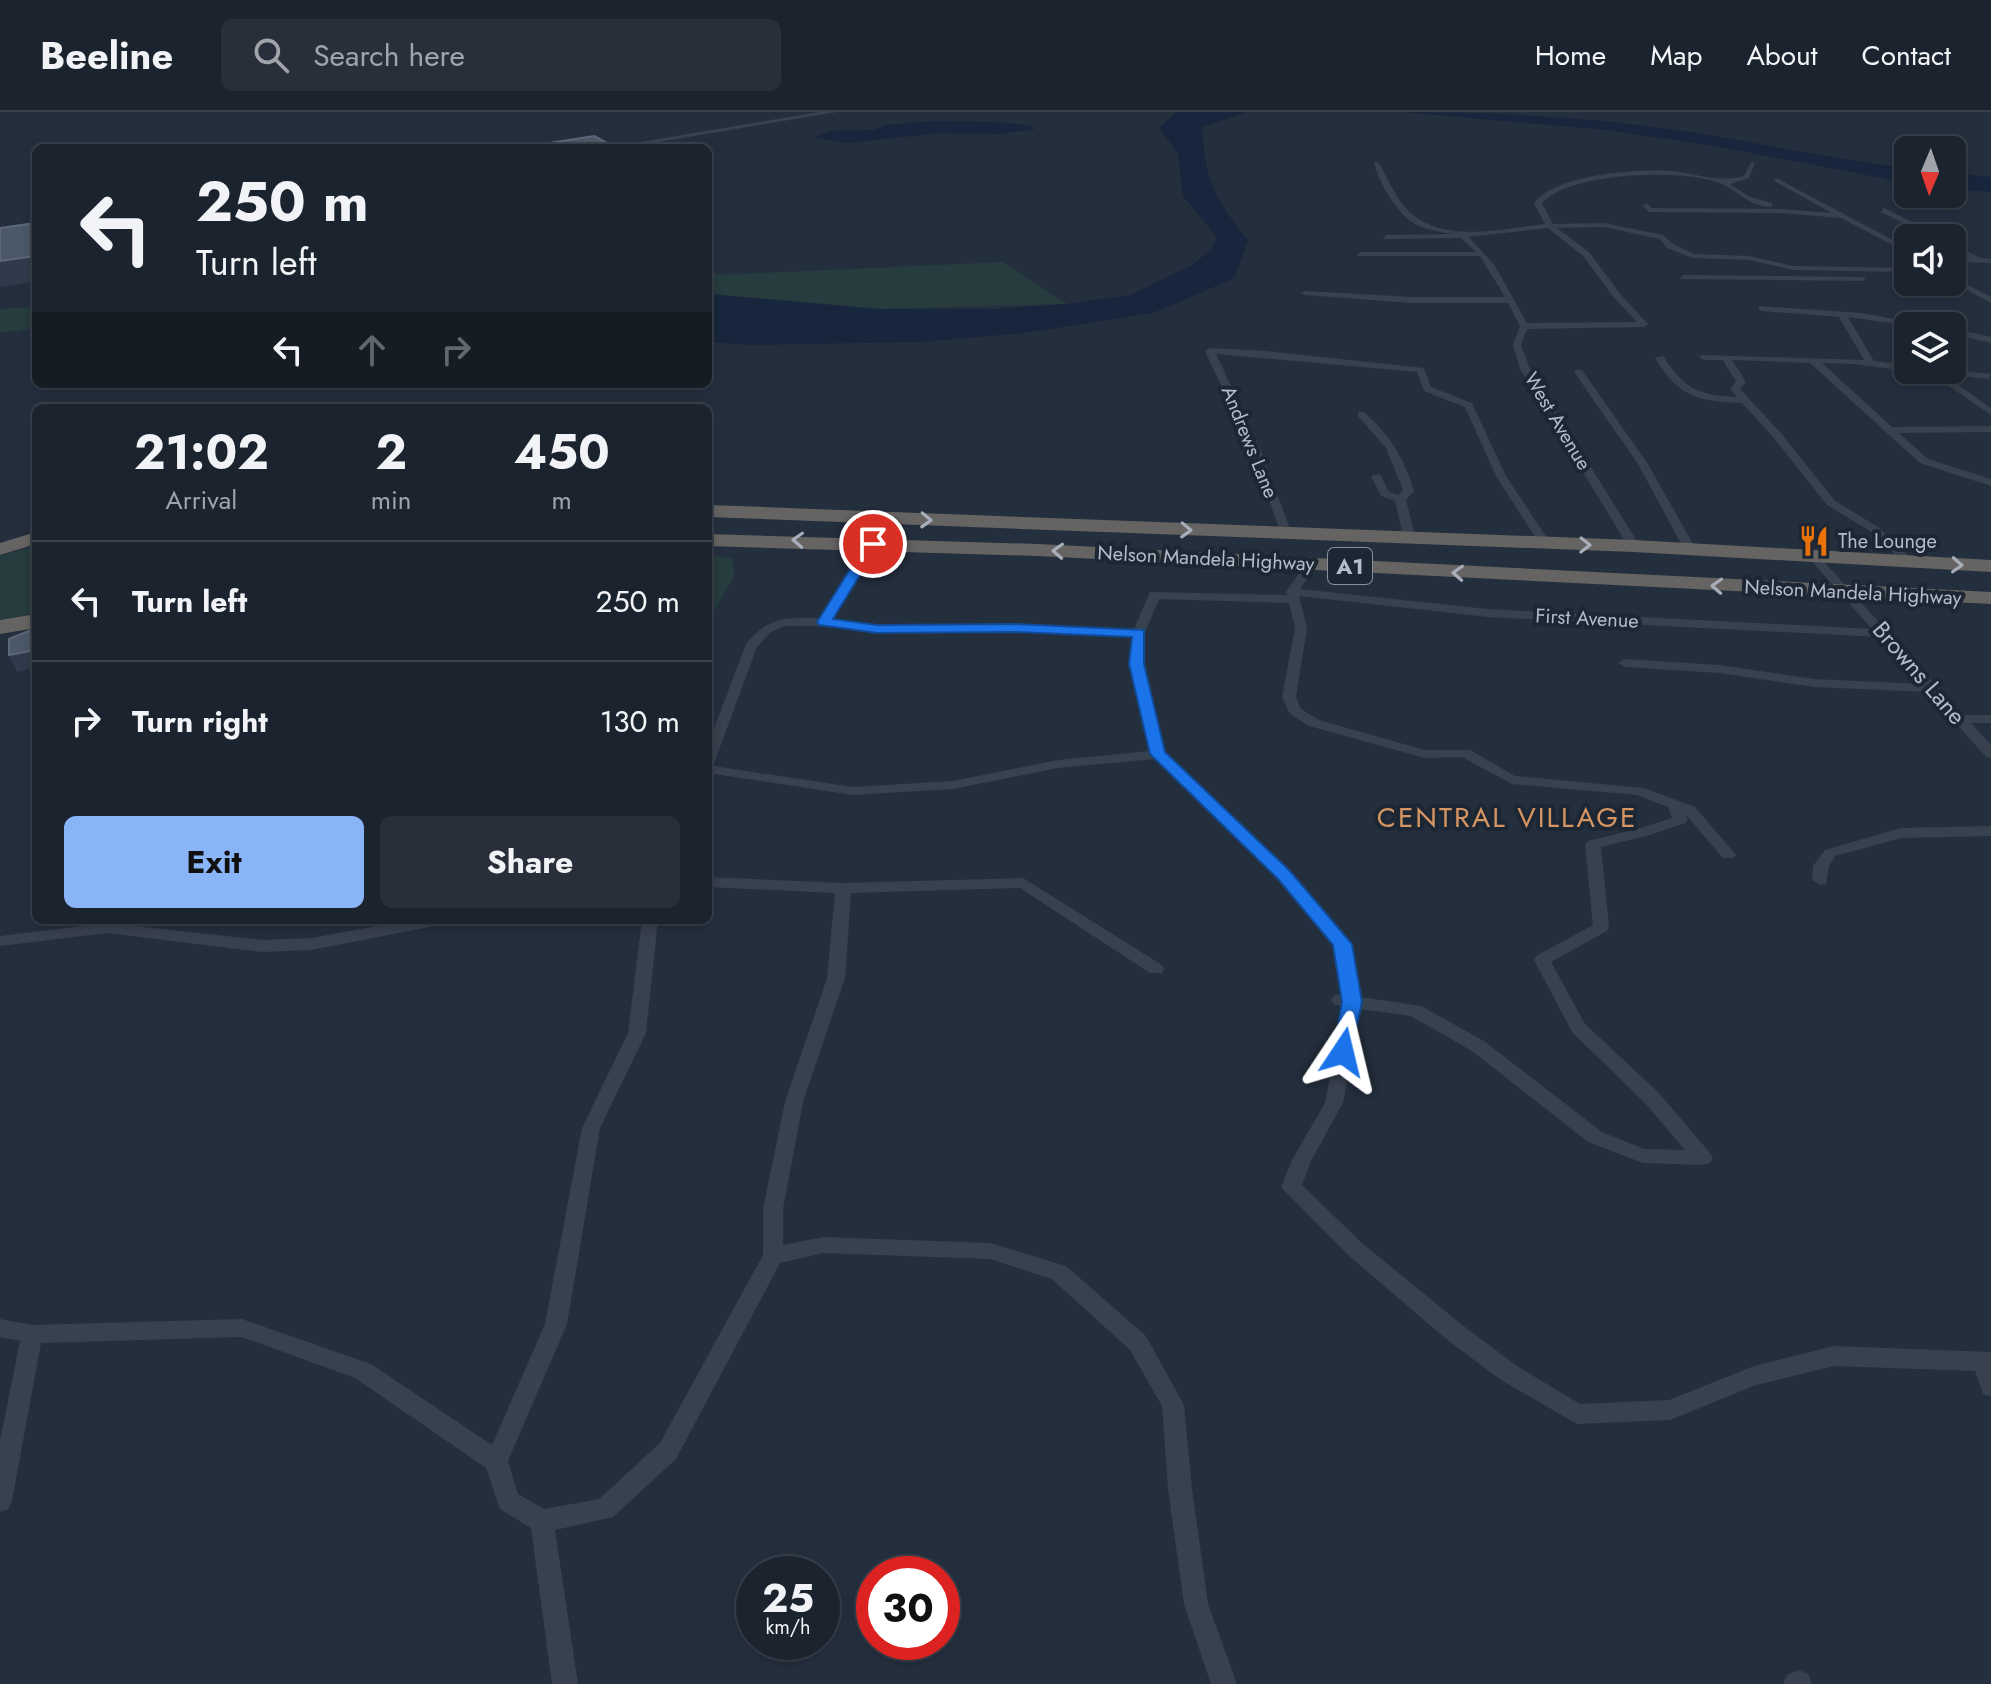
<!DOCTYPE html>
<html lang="en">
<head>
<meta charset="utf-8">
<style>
	:root { --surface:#1b232e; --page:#282f3a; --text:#f1f3f6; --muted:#a0a4aa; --line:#39404a; --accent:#8ab4f8 }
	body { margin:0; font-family:Jost,sans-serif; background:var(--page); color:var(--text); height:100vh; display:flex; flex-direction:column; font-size:30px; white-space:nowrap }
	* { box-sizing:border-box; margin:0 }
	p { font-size:26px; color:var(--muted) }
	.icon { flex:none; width:44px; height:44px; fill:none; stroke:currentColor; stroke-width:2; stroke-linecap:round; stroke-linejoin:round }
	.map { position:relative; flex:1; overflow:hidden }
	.details { position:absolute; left:32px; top:292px; width:680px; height:520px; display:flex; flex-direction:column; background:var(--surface); border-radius:12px; box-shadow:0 4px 12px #0003,0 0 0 2px var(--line) }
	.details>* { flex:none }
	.banner { position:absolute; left:32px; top:32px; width:680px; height:244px; border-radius:12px; box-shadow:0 4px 12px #0003,0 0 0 2px var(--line); background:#1b232e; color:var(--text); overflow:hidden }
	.needle { width:52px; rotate:182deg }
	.buttons { position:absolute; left:1894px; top:24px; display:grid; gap:16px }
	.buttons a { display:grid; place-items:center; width:72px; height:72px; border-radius:12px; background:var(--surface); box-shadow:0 4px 12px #0003,0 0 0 2px var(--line); font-size:40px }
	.speed { position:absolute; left:736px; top:1444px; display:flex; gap:16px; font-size:40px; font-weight:700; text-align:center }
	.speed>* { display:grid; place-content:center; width:104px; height:104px; border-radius:50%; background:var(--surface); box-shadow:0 4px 12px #0003,0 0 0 2px var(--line); line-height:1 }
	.speed small { font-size:20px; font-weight:400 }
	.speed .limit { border:12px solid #d22; background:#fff; color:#111 }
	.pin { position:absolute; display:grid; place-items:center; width:68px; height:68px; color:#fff; margin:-34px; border:4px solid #fff; border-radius:50%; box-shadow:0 2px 8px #0007 }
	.me { position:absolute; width:88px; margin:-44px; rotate:10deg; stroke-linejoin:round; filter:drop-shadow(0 0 6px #0008) }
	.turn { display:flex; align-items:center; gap:28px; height:168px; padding:0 32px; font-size:36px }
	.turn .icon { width:104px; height:104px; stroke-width:2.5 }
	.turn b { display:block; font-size:56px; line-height:68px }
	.lanes { display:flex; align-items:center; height:76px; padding:0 32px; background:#0003; justify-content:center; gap:40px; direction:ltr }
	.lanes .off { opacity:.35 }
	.eta { display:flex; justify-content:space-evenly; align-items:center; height:136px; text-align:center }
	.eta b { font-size:48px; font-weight:700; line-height:56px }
	.button { display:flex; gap:16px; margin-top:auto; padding:16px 32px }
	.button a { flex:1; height:92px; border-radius:12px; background:var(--accent); color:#111; font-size:32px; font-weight:700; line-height:92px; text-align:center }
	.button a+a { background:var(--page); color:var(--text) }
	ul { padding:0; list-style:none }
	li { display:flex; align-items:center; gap:24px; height:120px; padding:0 32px; border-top:2px solid var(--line) }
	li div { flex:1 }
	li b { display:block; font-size:30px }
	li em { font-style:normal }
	header { display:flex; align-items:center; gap:48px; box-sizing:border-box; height:112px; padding:0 40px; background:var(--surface); border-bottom:2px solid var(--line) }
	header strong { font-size:38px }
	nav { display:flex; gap:44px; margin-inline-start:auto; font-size:28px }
	.search { width:560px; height:72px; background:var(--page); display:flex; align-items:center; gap:20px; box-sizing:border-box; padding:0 28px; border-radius:12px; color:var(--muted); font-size:30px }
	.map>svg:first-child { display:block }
	.green { fill:#263c3f }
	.water { fill:#17263c }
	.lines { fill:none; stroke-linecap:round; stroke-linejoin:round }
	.minor { fill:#38414e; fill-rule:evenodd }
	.tertiary { fill:#38414e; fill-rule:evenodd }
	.trunk { fill:#656462; fill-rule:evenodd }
	.shaded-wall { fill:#2f3b4b }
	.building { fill:#4b5868; stroke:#5c6777; stroke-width:2 }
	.oneway { stroke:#a8afba }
	.route { fill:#1a73e8; stroke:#114b97; stroke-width:2 }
	.labels { text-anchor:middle; stroke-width:8; stroke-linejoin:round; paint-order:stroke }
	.far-street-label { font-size:20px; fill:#b4bcc9; stroke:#1d2633 }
	.far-poi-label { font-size:20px; fill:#b4bcc9; stroke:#1d2633; text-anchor:start }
	.shield { fill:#1d2633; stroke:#878f9c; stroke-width:2 }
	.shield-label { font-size:22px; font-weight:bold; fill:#b4bcc9 }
	.street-label { font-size:24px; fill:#b4bcc9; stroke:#1d2633 }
	.quarter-label { font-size:28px; letter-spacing:2px; fill:#d59563; stroke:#1d2633 }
</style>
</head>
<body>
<header>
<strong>Beeline</strong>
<div class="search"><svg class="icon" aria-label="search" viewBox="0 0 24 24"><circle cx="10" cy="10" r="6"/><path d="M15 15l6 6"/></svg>Search here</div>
<nav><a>Home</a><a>Map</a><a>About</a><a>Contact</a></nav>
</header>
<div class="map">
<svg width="1991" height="1572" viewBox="0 0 1991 1572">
	<rect width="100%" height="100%" fill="#242f3e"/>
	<!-- green -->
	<path class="green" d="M1003,150L1066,192L880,197L708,182V159L719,163Z
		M36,195V216L0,221V197Z
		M36,434V501L0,508V444Z
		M708,444L733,446L734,464L708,510Z"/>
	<!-- water -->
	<path class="water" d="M1176,0H1248L1202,15C1207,72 1212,83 1248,128L1235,166L1153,201L1024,221L920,230L750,233L708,230V182L880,197H993L1066,192L1131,183L1192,153L1212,137L1217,125L1183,84L1178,41L1159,16Z
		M1402,0C1484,0 1566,4 1647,14C1735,25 1820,46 1908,56V71L1715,34L1606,18Z
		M931,9C950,10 1026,8 1035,17L1002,22L940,21L847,31L813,25L832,19L873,18L887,13Z
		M1952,61L1991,65V80L1952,77Z"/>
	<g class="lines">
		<!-- minor -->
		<path class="minor" d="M1752,49L1755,51L1749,66L1730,72L1750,85L1772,91V95C1748,94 1741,81 1722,72C1685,56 1569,60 1542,91L1553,112L1604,111L1663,123L1673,132L1694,142L1749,144L1793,154L1908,156V160L1793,158L1749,148L1693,146L1667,136L1660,127L1604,115L1557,116L1589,140L1621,183L1648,212L1644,215L1527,217L1521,233L1530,257L1640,434L1638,436L1628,434L1520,257L1513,233L1520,214L1508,191H1412L1305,183L1301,181L1305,179L1412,185H1505L1480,144H1357L1360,140H1476L1461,126L1383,127L1386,123L1452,122C1442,120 1431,119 1421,115C1398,106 1379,71 1374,50H1378C1387,64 1393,80 1403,93C1437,134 1500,117 1545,112L1534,91C1557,62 1636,57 1671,59C1699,62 1716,71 1744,64ZM1548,116L1583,144L1615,187L1637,210L1527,211L1495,154L1469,125Z
			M1776,66L1908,136V141L1841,106L1781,101L1649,100L1643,94L1647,92L1652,96L1781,97L1832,101L1774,69Z
			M1884,96L1941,124L1942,126H1932L1881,100Z
			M1952,131L1980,146L1991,147V151L1952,150V146H1970L1952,136Z
			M1683,163L1862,165L1866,167L1862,169L1680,167Z
			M1952,165L1991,185V191L1951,170Z
			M1759,194L1862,201L1931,214H1910L1848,205L1874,249L1908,253V258H1911L1908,259L1853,252L1822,251L1892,315L1991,314V320L1899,321L1928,347L1991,367V374L1920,351L1810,251L1732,248L1746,270L1740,277L1781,321L1835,389L1878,415L1914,449V453H1906L1870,419L1827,393L1773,325L1742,291C1698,289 1679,286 1655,246L1663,244C1685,277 1697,283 1737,285L1730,277L1736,270L1723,248H1704L1699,245L1701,243L1864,248L1839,205L1762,199L1759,198Z
			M1949,198L1953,201L1949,214H1941L1945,201Z
			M1952,216L1991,225V231L1952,222Z
			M1210,236L1266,239L1424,256L1431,275L1472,291L1506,364L1551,432L1541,434L1496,364L1465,295L1424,279L1417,260L1216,242L1260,336L1292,422L1282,424L1250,336L1205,239Z
			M1576,258H1582L1648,352L1697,439L1695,441L1685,439L1638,352L1574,260Z
			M1952,258L1991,262L1989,267L1943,262L1991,296V303L1927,259Z
			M1358,300H1364C1389,322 1405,347 1414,379L1406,388L1416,427L1414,429L1404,427L1395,389L1381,384L1371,364L1380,362L1389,380L1398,383L1403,378L1386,336L1358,304Z
			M873,429L879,432L832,507L877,513L1015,512L1134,517L1150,480L1287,483L1286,480L1308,449L1312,447L1318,451L1300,477L1488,497L1872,517L1808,445L1818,443L1963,603H1991V611H1971L1991,633V646L1986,645L1928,580L1814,575L1719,561L1625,555L1618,551L1625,547L1719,553L1814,567L1920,572L1879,525L1488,505L1299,484L1307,516L1296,585L1301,597L1319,608L1425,638H1470L1515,664L1644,676L1695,695L1736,743L1733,746H1723L1685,702L1688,708L1685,711L1650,723L1601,735L1609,815L1607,819L1551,850L1585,912L1659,981L1710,1041L1713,1046L1710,1051L1703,1053L1643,1051L1588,1030L1472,939L1411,904L1360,897L1343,991L1311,1049L1302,1073L1362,1131L1461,1212L1517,1254L1580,1292L1669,1288L1754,1254L1834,1234L1991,1240V1285L1983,1282L1975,1259L1834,1254L1756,1273L1670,1308L1577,1312L1501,1268L1445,1226L1348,1143L1281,1075L1292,1048L1325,991L1343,894L1334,892L1331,888L1334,884L1342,882L1334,833L1278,767L1155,647L1058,656L953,677L853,683L708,661V632L746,532C768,504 787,506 820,506L867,432ZM1159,487L1289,491L1295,516L1282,585L1290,602L1309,614L1425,646L1462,645L1512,672L1637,683L1668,695L1672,706L1641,716L1588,729L1585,732L1593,813L1536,844L1534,848L1572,920L1645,991L1685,1038L1644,1037L1602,1020L1484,929L1421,894L1360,885L1348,828L1290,759L1165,641L1144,552L1145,521ZM784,514H824L877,521L1015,520L1132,525L1130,552L1150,639L1058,648L953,669L853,675L713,654L757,535L771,520Z
			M1991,714V724L1902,726L1835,744L1829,754L1826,772L1820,773L1812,768L1813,754L1825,738L1901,716Z
			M708,765L843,771L1023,766L1162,853L1164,857L1162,861H1150L1020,776L851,781L845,866L803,990L783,1097V1133L823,1125L990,1131L1066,1154L1146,1224L1184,1293L1192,1377L1208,1492L1237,1572H1211L1184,1492L1168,1377L1162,1294L1130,1238L1052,1167L990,1147L823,1141L780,1151L676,1347L613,1405L555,1418L578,1572H552L531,1416L500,1397L486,1356L355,1266L242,1225L41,1231L12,1389L8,1397L0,1400V1329L20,1229L0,1225V1207L32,1213L242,1207L371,1252L492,1333L545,1212L582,1016L628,921L642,808H658L646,921L600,1016L567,1212L508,1349L518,1382L544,1397L599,1387L660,1331L763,1143V1097L785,990L827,866L835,781L708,775Z
			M411,808H448L440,813L311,838L262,840L107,821L0,834V824L107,811L262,828L311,826Z
			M1799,1558L1808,1562L1812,1572H1783L1787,1563Z"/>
		<!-- tertiary -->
		<path class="tertiary" d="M819,0H837L623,36H604Z"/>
		<!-- trunk -->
		<path class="trunk" d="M708,393L1634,428L1991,448V460L1634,440L708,405Z
			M36,420V432L0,443V431Z
			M708,422L1038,432L1991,480V492L1038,444L708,434Z
			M36,502V516L0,522V508Z"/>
	</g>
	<!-- shaded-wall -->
	<path class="shaded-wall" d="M36,144V169L0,175V149Z
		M36,538V556L17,560L9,543Z"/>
	<!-- building -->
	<path class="building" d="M594,24L616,36H517Z
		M36,111V144L0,149V116Z
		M31,518L36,519V538L9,543V527Z"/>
	<!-- one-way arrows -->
	<defs><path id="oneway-chevron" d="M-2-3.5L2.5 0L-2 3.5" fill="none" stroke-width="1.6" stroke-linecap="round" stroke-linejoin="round" transform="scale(2)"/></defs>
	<g class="oneway">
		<use href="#oneway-chevron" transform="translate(926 408) rotate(2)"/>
		<use href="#oneway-chevron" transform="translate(1186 418) rotate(2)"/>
		<use href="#oneway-chevron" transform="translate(798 428) rotate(-177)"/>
		<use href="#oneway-chevron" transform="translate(1585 433) rotate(1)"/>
		<use href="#oneway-chevron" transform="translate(1058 439) rotate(-177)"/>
		<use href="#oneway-chevron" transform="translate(1957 453) rotate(3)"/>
		<use href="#oneway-chevron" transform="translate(1458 461) rotate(-177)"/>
		<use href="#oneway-chevron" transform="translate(1717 474) rotate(-177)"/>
	</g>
	<!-- route -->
	<path class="route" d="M873,428L879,432L833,507L877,513L1015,512L1144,518V552L1165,640L1290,759L1352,832L1362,890L1350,946H1336L1333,940L1342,890L1333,833L1278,767L1150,642L1129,552L1132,525L1015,520L877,521L819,513L817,510L866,432Z"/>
	<!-- icons -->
	<defs>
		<symbol id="restaurant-bare" viewBox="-9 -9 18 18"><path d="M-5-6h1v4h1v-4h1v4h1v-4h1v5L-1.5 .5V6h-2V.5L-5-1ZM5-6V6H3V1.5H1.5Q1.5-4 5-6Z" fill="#e8710a" stroke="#1d2633" stroke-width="2.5" paint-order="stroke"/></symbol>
	</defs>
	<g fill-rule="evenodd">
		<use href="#restaurant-bare" x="1792" y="407" width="44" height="44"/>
	</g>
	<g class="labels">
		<!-- far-street labels -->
		<g class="far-street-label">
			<text transform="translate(1558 309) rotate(59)" y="7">West Avenue</text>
			<text transform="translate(1250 330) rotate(68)" y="7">Andrews Lane</text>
			<text transform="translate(1206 446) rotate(3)" y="7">Nelson Mandela Highway</text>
			<text transform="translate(1853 480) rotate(3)" y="7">Nelson Mandela Highway</text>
			<text transform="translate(1587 506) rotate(3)" y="7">First Avenue</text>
		</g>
		<!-- far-poi labels -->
		<g class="far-poi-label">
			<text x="1838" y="436">The Lounge</text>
		</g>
		<!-- shield labels -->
		<rect class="shield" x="1328" y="436" width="44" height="36" rx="6"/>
		<g class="shield-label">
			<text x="1350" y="462">A1</text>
		</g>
		<!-- street labels -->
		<g class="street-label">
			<text transform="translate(1919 561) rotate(49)" y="8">Browns Lane</text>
		</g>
		<!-- quarter labels -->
		<g class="quarter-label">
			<text x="1507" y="715">CENTRAL VILLAGE</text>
		</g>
	</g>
</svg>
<div class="buttons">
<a><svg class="needle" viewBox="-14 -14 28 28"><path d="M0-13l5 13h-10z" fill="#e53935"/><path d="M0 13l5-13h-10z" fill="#a0a4aa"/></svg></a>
<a><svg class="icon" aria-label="sound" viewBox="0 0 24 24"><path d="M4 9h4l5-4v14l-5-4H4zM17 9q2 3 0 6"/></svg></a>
<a><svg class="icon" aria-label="layers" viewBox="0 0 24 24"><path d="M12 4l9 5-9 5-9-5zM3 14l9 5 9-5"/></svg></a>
</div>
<div class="speed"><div>25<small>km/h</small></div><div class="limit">30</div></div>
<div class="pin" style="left:873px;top:432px;background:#d93025"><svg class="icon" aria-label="arrive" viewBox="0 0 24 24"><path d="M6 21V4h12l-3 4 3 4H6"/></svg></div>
<svg class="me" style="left:1343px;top:940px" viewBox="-20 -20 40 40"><path d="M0-17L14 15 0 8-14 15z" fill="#1a73e8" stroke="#fff" stroke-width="4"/></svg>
<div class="banner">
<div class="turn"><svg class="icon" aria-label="left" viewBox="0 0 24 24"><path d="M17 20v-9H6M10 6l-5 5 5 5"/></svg><div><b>250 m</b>Turn left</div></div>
<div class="lanes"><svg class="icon" aria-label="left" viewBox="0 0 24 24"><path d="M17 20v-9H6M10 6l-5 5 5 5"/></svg><svg class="icon off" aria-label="ahead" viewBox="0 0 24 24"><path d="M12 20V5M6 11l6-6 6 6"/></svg><svg class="icon off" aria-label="right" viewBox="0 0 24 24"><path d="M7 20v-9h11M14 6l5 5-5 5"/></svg></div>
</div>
<section class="details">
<div class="eta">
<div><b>21:02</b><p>Arrival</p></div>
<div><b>2</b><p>min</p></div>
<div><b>450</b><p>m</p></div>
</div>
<ul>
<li><svg class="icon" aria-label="left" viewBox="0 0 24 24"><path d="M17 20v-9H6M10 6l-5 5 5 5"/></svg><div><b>Turn left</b></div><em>250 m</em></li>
<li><svg class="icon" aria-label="right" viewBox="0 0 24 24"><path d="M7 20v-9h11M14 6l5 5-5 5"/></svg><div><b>Turn right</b></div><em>130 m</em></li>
</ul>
<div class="button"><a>Exit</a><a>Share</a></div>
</section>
</div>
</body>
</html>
